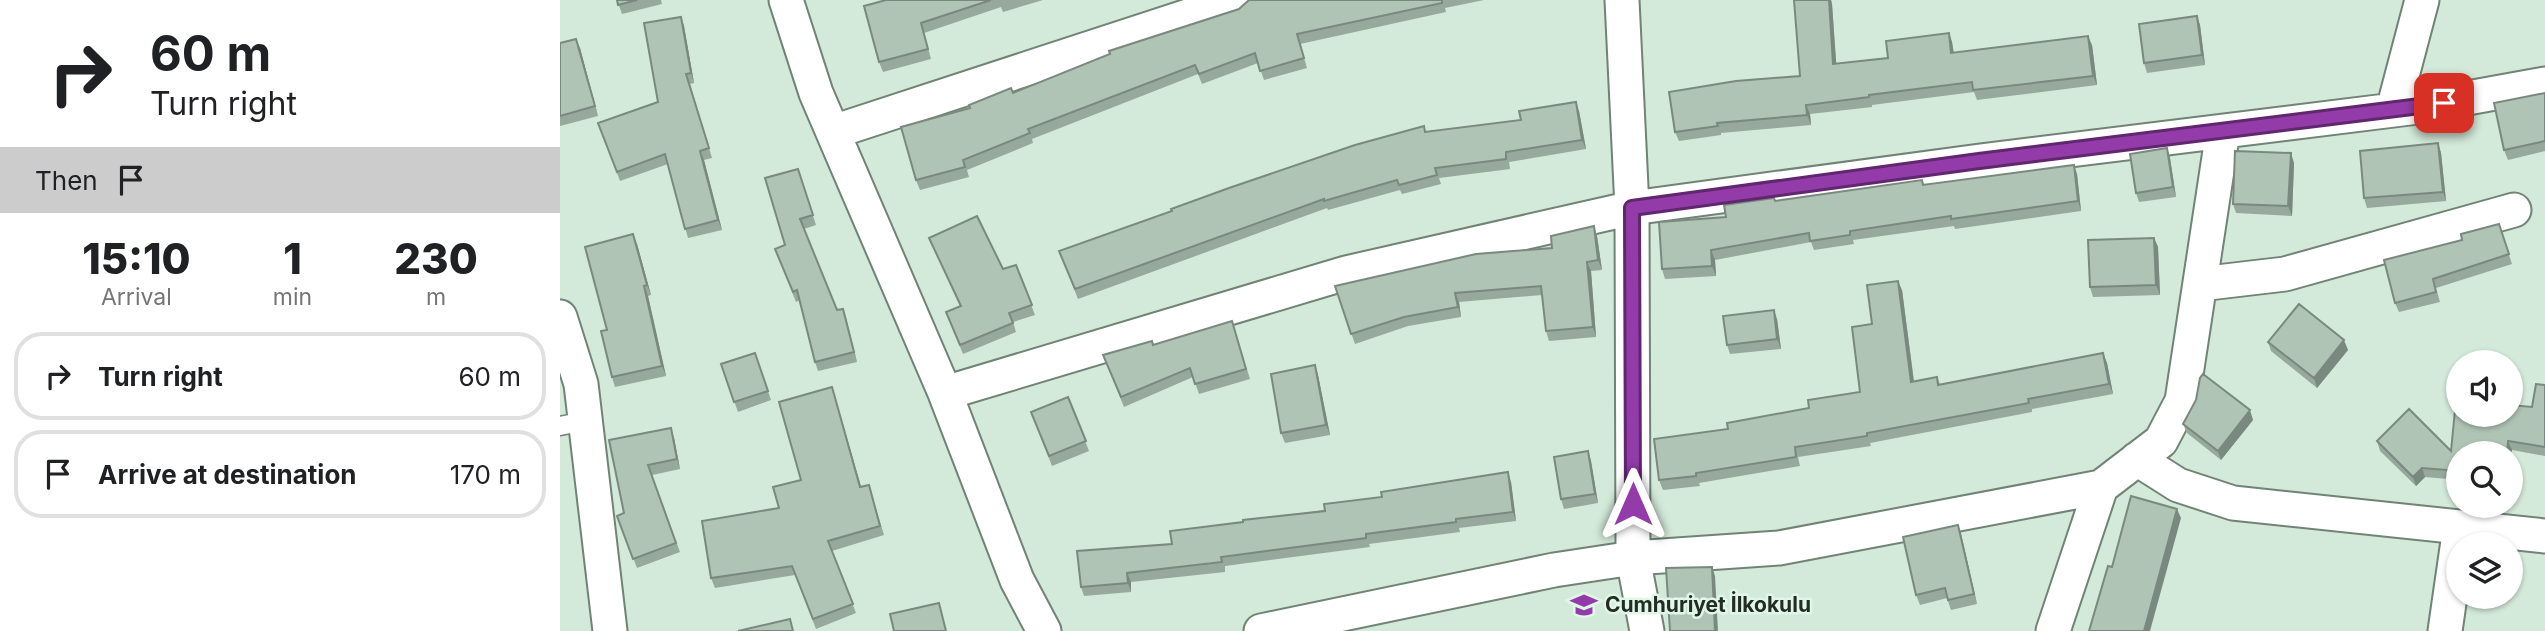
<!DOCTYPE html>
<html lang="en">
<head>
<meta charset="utf-8">
<style>
	:root { --surface:#fff; --page:#f6f6f6; --text:#202124; --muted:#757577; --line:#e0e0e0 }
	body { margin:0; font-family:Inter,sans-serif; background:var(--page); color:var(--text); height:100vh; display:flex; flex-direction:column; font-size:26px; white-space:nowrap }
	* { box-sizing:border-box; margin:0 }
	p { font-size:23px; color:var(--muted) }
	.icon { flex:none; width:38px; height:38px; fill:none; stroke:currentColor; stroke-width:2; stroke-linecap:round; stroke-linejoin:round }
	.map { position:relative; flex:1; overflow:hidden }
	.drawer { display:flex; flex-direction:column; background:var(--surface); width:560px }
	.drawer>* { flex:none }
	.guide { background:#fff; color:var(--text); overflow:hidden }
	.buttons { position:absolute; left:1886px; top:350px; display:grid; gap:14px }
	.buttons a { display:grid; place-items:center; width:77px; height:77px; border-radius:50%; background:var(--surface); box-shadow:0 2px 5px #0004; font-size:35px }
	.pin { position:absolute; display:grid; place-items:center; width:60px; height:60px; color:#fff; margin:-30px; border-radius:14px; box-shadow:0 4px 10px #0006 }
	.me { position:absolute; width:77px; margin:-38px; rotate:0deg; stroke-linejoin:round; filter:drop-shadow(0 0 5px #0008) }
	.turn { display:flex; align-items:center; gap:24px; height:147px; padding:0 35px; font-size:32px }
	.turn .icon { width:91px; height:91px; stroke-width:2.5 }
	.turn b { display:block; font-size:49px; line-height:60px }
	.then { display:flex; align-items:center; height:66px; padding:0 35px; background:#0003; gap:14px; font-size:26px }
	.eta { display:flex; justify-content:space-evenly; align-items:center; height:119px; text-align:center }
	.eta b { font-size:42px; font-weight:800; line-height:49px }
	ul { padding:0; list-style:none }
	li { display:flex; align-items:center; gap:21px; height:88px; margin:0 14px 10px; padding:0 21px; border:4px solid var(--line); border-radius:28px }
	li div { flex:1 }
	li b { display:block; font-size:26px }
	li em { font-style:normal }
	main { display:flex; flex:1; min-height:0 }
	.map>svg:first-child { display:block }
	.lines { fill:none; stroke-linecap:round; stroke-linejoin:round }
	.lane-casing { stroke:#708375; stroke-width:21 }
	.street-casing { stroke:#708375; stroke-width:37 }
	.lane { stroke:#fff; stroke-width:18 }
	.street { stroke:#fff; stroke-width:33 }
	.wall { fill:#96a99c }
	.shaded-wall { fill:#7a897f }
	.building { fill:#afc4b5; stroke:#7a897f; stroke-width:2 }
	.route-casing { stroke:#60276e; stroke-width:18 }
	.route { stroke:#933ca9; stroke-width:12 }
	.labels { text-anchor:middle; stroke-width:5; stroke-linejoin:round; paint-order:stroke }
	.poi-label { font-size:21px; font-weight:bold; fill:#232b25; stroke:#e0f6e6; text-anchor:start }
</style>
</head>
<body>
<main>
<section class="drawer">
<div class="guide">
<div class="turn"><svg class="icon" aria-label="right" viewBox="0 0 24 24"><path d="M7 20v-9h11M14 6l5 5-5 5"/></svg><div><b>60 m</b>Turn right</div></div>
<div class="then">Then<svg class="icon" aria-label="arrive" viewBox="0 0 24 24"><path d="M6 21V4h12l-3 4 3 4H6"/></svg></div>
</div>
<div class="eta">
<div><b>15:10</b><p>Arrival</p></div>
<div><b>1</b><p>min</p></div>
<div><b>230</b><p>m</p></div>
</div>
<ul>
<li><svg class="icon" aria-label="right" viewBox="0 0 24 24"><path d="M7 20v-9h11M14 6l5 5-5 5"/></svg><div><b>Turn right</b></div><em>60 m</em></li>
<li><svg class="icon" aria-label="arrive" viewBox="0 0 24 24"><path d="M6 21V4h12l-3 4 3 4H6"/></svg><div><b>Arrive at destination</b></div><em>170 m</em></li>
</ul>
</section>
<div class="map">
<svg width="1985" height="631" viewBox="0 0 1985 631">
	<rect width="100%" height="100%" fill="#d3e9d9"/>
	<g class="lines">
		<defs>
			<path id="lane" d="M0,426L25,421"/>
			<path id="street" d="M226,0L256,93L385,393L457,580L484,631
				M1062,0L1072,208L1073,558L1087,631
				M1833,110L1862,0
				M273,132L677,0
				M1640,284L1725,274L1954,210
				M0,317L21,384L50,631
				M385,393L786,273L1072,208L1420,161L1858,107L1985,84
				M1577,459L1618,485L1673,503L1985,536
				M701,631L994,570L1073,558L1219,548L1541,487L1601,441L1622,401L1663,131
				M1493,631L1541,487
				M1885,631L1900,527"/>
		</defs>
		<!-- lane casing -->
		<use href="#lane" class="lane-casing"/>
		<!-- street casing -->
		<use href="#street" class="street-casing"/>
		<!-- lane -->
		<use href="#lane" class="lane"/>
		<!-- street -->
		<use href="#street" class="street"/>
	</g>
	<!-- wall -->
	<path class="wall" d="M57,0H101L102,4L62,14Z
		M326,0H483L443,12L441,7L364,33L371,59L323,72L319,62Z
		M689,0H924L885,8L886,12L740,44L747,68L704,80L698,63L642,84L638,74L472,139L473,143L407,170L409,177L360,190L356,180L410,108L679,9Z
		M1234,0H1271L1272,4L1276,64L1328,58L1389,33L1392,42L1394,53L1532,45L1537,85L1417,100L1414,92L1312,105V107L1250,114L1251,125L1161,133V135L1119,141L1115,132L1240,76Z
		M1637,16L1640,25L1645,65L1587,73L1584,63Z
		M121,17L124,26L134,83L130,84L152,158L144,160L162,230L128,238L108,164L60,181L38,123L98,102Z
		M0,43L20,48L38,116L0,126Z
		M1985,93V151L1948,160L1944,150Z
		M1019,111L1026,149L949,162L950,169L879,178L881,184L842,194L840,190L768,210L767,208L518,299L499,251L866,132L961,120Z
		M1878,143L1881,153L1886,201L1807,208L1804,198Z
		M1607,148L1610,158L1616,197L1579,202L1576,193Z
		M1734,163L1732,216L1676,213L1673,204Z
		M238,169L256,225L244,229L277,310L283,309L286,318L297,362L258,371L255,362L240,300L236,302L215,249L225,245Z
		M1517,174L1521,211L1395,229L1394,226L1293,240L1294,244L1254,250L1251,242L1155,260L1156,276L1105,279L1102,269L1166,217L1215,201L1362,180L1364,184Z
		M1939,224L1952,264L1876,288L1880,302L1839,312L1835,303L1902,240Z
		M1034,226L1037,236L1042,270L1031,271L1036,337L989,341L986,331L982,295L899,302L901,317L848,326L795,344L775,286L992,248Z
		M369,238L443,269L456,265L475,315L453,322L456,332L403,354L386,312L400,306Z
		M1594,238L1598,247L1600,295L1533,297L1530,287Z
		M77,244L91,295L88,296L106,376L55,387L52,377L47,330Z
		M1342,290L1354,381L1377,377L1380,384L1543,353L1547,363L1553,394L1472,409V412L1310,443L1311,446L1238,457L1240,466L1139,483L1140,486L1103,490L1099,480L1168,429L1249,408L1300,392L1312,324Z
		M1217,319L1221,349L1170,354L1167,345Z
		M672,321L690,379L639,394L633,377L564,407L543,355L593,345Z
		M1708,342L1788,350L1757,388L1711,351Z
		M195,353L211,400L178,412L161,364Z
		M755,365L758,375L770,435L725,443L721,433Z
		M1985,385V456L1952,450L1951,455V453H1899V480L1865,477L1856,486L1820,451L1817,441L1891,451L1972,407Z
		M272,387L301,487L312,495L324,535L272,551L296,613L256,629L235,575L155,588L151,578L219,508L241,480Z
		M508,397L529,451L492,466L471,412Z
		M1693,420L1661,460L1627,433L1623,424Z
		M114,438L120,469L92,475L120,552L77,568L57,516L64,513L49,440Z
		M1028,451L1031,461L1038,503L1004,509L1001,499Z
		M951,482L956,521L899,528L900,532L809,544L810,547L665,566V572L571,582V592L524,596L521,587L612,544L683,522Z
		M1401,534L1417,604L1391,610L1387,598L1360,605L1356,595Z"/>
	<!-- shaded-wall -->
	<path class="shaded-wall" d="M1269,0H1271L1272,4L1277,74L1273,64Z
		M1637,16L1640,25L1645,65L1642,55Z
		M121,17L124,26L134,83L131,73Z
		M1389,33L1392,42L1395,63L1391,53Z
		M1528,36L1532,45L1537,85L1533,76Z
		M16,39L20,48L38,116L35,106Z
		M1016,102L1019,111L1026,149L1022,140Z
		M1246,105L1250,114L1251,125L1247,115Z
		M1878,143L1881,153L1886,201L1883,192Z
		M1607,148L1610,158L1616,197L1613,187Z
		M140,151L144,160L162,230L158,220Z
		M1731,153L1734,163L1732,216L1728,206Z
		M1514,165L1517,174L1521,211L1518,201Z
		M1034,226L1037,236L1042,270L1038,260Z
		M73,234L77,244L91,295L87,285Z
		M1594,238L1598,247L1600,295L1596,285Z
		M1151,250L1155,260L1156,276L1152,266Z
		M1027,262L1031,271L1036,337L1033,327Z
		M1338,281L1342,290L1355,391L1351,382Z
		M84,286L88,296L106,376L102,366Z
		M895,293L899,302L901,317L898,307Z
		M283,309L286,318L297,362L294,352Z
		M1214,310L1217,319L1221,349L1217,339Z
		M1784,340L1788,350L1757,388L1754,378Z
		M1543,353L1547,363L1553,394L1549,384Z
		M755,365L758,375L770,435L766,425Z
		M272,387L275,397L304,497L300,487Z
		M1690,410L1693,420L1661,460L1658,451Z
		M111,428L114,438L120,469L117,459Z
		M1948,441L1952,450L1951,455V453H1947Z
		M1028,451L1031,461L1038,503L1035,494Z
		M1862,468L1865,477L1856,486L1853,477Z
		M948,472L951,482L956,521L953,512Z
		M1617,509L1621,518L1590,631H1584Z
		M1398,525L1401,534L1417,604L1414,594Z
		M1152,567L1155,576L1158,631H1155Z
		M567,573L571,582V592L568,583Z"/>
	<!-- building -->
	<path class="building" d="M57,0H77L58,5Z
		M326,0H431L361,23L368,49L319,62L304,6Z
		M689,0H882V3L737,34L744,58L700,71L695,53L639,74L635,65L468,129L470,133L403,160L405,167L356,180L341,127L410,108L409,105L451,88L453,93L550,54L549,51L679,9Z
		M1234,0H1269L1273,64L1328,58L1326,41L1389,33L1391,53L1528,36L1533,76L1413,90L1412,82L1309,95V97L1246,105L1247,115L1157,123L1158,126L1115,132L1109,92L1176,81L1240,76Z
		M1637,16L1642,55L1584,63L1579,24Z
		M121,17L131,73L126,74L149,148L140,151L158,220L125,229L105,154L57,172L38,123L98,102L84,23Z
		M16,39L35,106L0,116V43Z
		M1985,93V141L1944,150L1934,103Z
		M1016,102L1022,140L946,152V159L875,168L877,175L839,185L837,180L764,201V199L515,289L499,251L612,211L611,209L669,188L795,145L864,126L865,132L961,120L959,111Z
		M1878,143L1883,192L1804,198L1800,151Z
		M1607,148L1613,187L1576,193L1570,154Z
		M1675,151L1731,153L1728,206L1673,204Z
		M1514,165L1518,201L1391,219V216L1290,231V235L1250,241L1249,233L1151,250L1152,266L1102,269L1099,222L1166,217L1164,205L1214,198L1215,201L1362,180L1363,185Z
		M238,169L253,215L240,219L277,310L283,309L294,352L255,362L237,290L233,292L215,249L225,245L205,178Z
		M417,216L443,269L456,265L472,305L449,313L453,323L400,345L386,312L401,306L369,238Z
		M1939,224L1949,254L1873,279L1876,292L1835,303L1824,260L1902,240L1901,234Z
		M1034,226L1038,260L1027,262L1033,327L986,331L981,286L895,293L898,307L844,317L791,334L775,286L916,254L992,248L991,236Z
		M73,234L87,285L84,286L102,366L52,377L41,331L47,330L25,247Z
		M1594,238L1596,285L1530,287L1528,240Z
		M1338,281L1351,382L1377,377L1378,385L1543,353L1549,384L1468,399L1469,403L1307,433V436L1235,447L1236,457L1136,473V476L1099,480L1094,439L1168,429L1167,423L1249,408L1248,400L1300,392L1292,327L1312,324L1307,285Z
		M1739,304L1784,340L1754,378L1708,342Z
		M1214,310L1217,339L1167,345L1163,316Z
		M672,321L686,369L635,384L630,368L561,397L543,355L592,341L593,345Z
		M195,353L208,391L174,402L161,364Z
		M755,365L766,425L721,433L711,374Z
		M1643,374L1690,410L1658,451L1623,424L1636,400L1640,378Z
		M1976,384L1985,385V447L1948,441L1947,453H1899V471L1862,468L1853,477L1817,441L1849,409L1891,451L1896,400L1899,401V415H1951V405L1972,407Z
		M272,387L300,487L309,485L320,526L268,541L293,604L253,619L232,566L151,578L142,521L219,508L213,487L241,480L219,402Z
		M508,397L526,441L489,456L471,412Z
		M111,428L117,459L88,465L116,543L73,559L57,516L64,513L49,440Z
		M1028,451L1035,494L1001,499L994,457Z
		M948,472L953,512L896,519V522L806,534V538L661,557L662,562L567,573L568,583L521,587L517,551L612,544L610,531L683,522V520L765,511L764,504L822,497L821,492Z
		M1571,496L1617,509L1584,631H1529L1548,566L1552,567Z
		M1398,525L1414,594L1388,600L1385,588L1356,595L1343,537Z
		M1152,567L1155,631H1110L1106,568Z
		M379,603L386,631H334L330,614Z
		M230,619L233,631H178Z"/>
	<g class="lines">
		<defs>
			<path id="route" d="M1073,504L1072,208L1419,161L1884,103"/>
		</defs>
		<!-- route casing -->
		<use href="#route" class="route-casing"/>
		<!-- route -->
		<use href="#route" class="route"/>
	</g>
	<!-- icons -->
	<defs>
		<symbol id="school-bare" viewBox="-9 -9 18 18"><path d="M0-5L7-2L0 1L-7-2ZM-4 1L0 2.5L4 1V4Q0 6-4 4Z" fill="#933ca9" stroke="#e0f6e6" stroke-width="2.5" paint-order="stroke"/></symbol>
	</defs>
	<g fill-rule="evenodd">
		<use href="#school-bare" x="1005" y="586" width="38" height="38"/>
	</g>
	<g class="labels">
		<!-- poi labels -->
		<g class="poi-label">
			<text x="1045" y="612">Cumhuriyet İlkokulu</text>
		</g>
	</g>
</svg>
<div class="buttons">
<a><svg class="icon" aria-label="sound" viewBox="0 0 24 24"><path d="M4 9h4l5-4v14l-5-4H4zM17 9q2 3 0 6"/></svg></a>
<a><svg class="icon" aria-label="search" viewBox="0 0 24 24"><circle cx="10" cy="10" r="6"/><path d="M15 15l6 6"/></svg></a>
<a><svg class="icon" aria-label="layers" viewBox="0 0 24 24"><path d="M12 4l9 5-9 5-9-5zM3 14l9 5 9-5"/></svg></a>
</div>
<div class="pin" style="left:1884px;top:103px;background:#d93025"><svg class="icon" aria-label="arrive" viewBox="0 0 24 24"><path d="M6 21V4h12l-3 4 3 4H6"/></svg></div>
<svg class="me" style="left:1073px;top:504px" viewBox="-20 -20 40 40"><path d="M0-17L14 15 0 8-14 15z" fill="#933ca9" stroke="#fff" stroke-width="4"/></svg>
</div>
</main>
</body>
</html>
